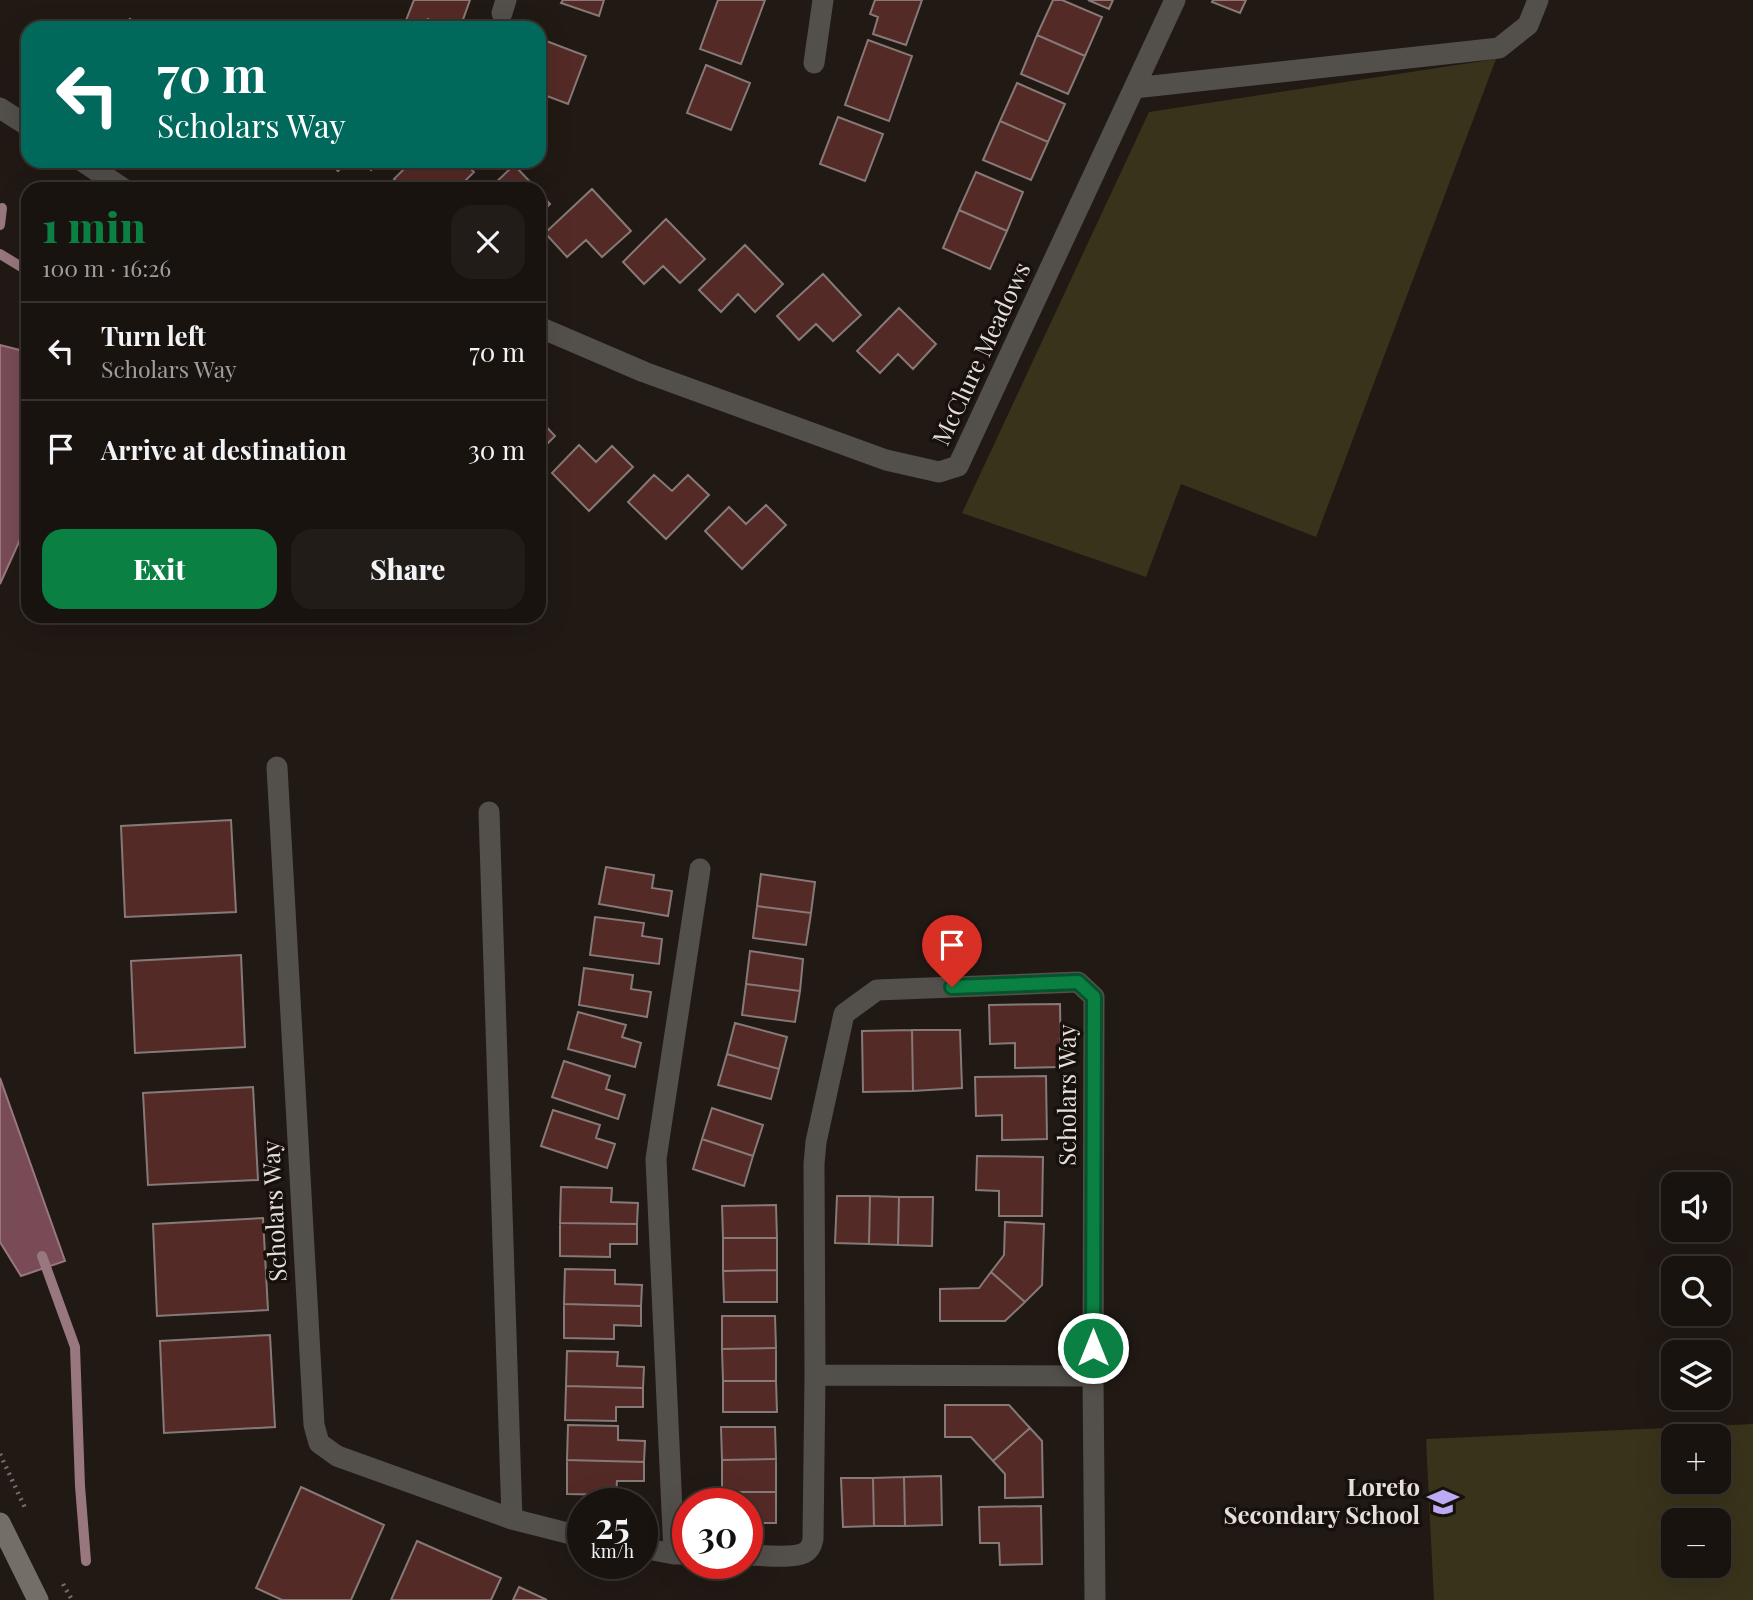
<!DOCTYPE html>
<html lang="en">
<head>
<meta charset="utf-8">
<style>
	:root { --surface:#19130f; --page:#221c18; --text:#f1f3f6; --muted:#9f9e9e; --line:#37322f; --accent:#0b8043 }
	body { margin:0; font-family:"Playfair Display",serif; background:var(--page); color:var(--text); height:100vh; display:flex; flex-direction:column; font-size:26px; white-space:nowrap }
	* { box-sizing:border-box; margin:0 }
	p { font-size:23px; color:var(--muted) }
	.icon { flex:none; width:38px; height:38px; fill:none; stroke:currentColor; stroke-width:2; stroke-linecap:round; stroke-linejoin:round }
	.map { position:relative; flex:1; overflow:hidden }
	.details { position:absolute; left:21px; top:182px; width:525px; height:441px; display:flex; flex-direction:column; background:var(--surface); border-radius:21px; box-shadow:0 7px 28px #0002,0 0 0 2px var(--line) }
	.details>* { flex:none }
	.banner { position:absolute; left:21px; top:21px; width:525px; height:147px; border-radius:21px; box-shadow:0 7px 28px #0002,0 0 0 2px var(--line); background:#00695c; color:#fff; overflow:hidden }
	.fabs { position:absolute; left:1661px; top:1172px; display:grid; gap:14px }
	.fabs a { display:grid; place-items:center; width:70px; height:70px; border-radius:14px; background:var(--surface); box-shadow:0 7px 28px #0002,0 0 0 2px var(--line); font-size:35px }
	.speed { position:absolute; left:567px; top:1488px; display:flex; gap:14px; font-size:35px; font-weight:700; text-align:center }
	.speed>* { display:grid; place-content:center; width:91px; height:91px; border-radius:50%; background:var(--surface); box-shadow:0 7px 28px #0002,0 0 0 2px var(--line); line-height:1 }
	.speed small { font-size:18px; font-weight:400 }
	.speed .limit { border:10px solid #d22; background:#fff; color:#111 }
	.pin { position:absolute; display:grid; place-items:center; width:60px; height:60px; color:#fff; margin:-72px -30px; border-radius:50% 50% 50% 0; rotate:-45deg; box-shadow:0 0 7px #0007 }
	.pin .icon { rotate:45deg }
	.me { position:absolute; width:77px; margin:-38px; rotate:0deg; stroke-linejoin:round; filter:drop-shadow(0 0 5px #0008) }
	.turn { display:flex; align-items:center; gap:24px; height:147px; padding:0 21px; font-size:32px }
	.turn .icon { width:91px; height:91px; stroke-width:2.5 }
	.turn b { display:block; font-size:49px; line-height:60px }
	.round { display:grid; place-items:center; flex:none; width:74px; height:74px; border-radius:21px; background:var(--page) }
	.head { display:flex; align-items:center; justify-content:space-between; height:119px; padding:0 21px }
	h1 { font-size:42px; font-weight:800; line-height:52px; color:var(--accent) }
	.primary-button { display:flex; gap:14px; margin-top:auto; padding:14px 21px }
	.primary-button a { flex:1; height:80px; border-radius:21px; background:var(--accent); color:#fff; font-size:28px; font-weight:800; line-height:80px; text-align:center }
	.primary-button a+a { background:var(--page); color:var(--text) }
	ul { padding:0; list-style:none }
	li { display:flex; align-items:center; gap:21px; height:98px; padding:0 21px; border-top:2px solid var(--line) }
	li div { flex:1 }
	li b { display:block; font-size:26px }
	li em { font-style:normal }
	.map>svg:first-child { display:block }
	.green { fill:#39331b; fill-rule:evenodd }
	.water { fill:#794b57; stroke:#99777f; stroke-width:2 }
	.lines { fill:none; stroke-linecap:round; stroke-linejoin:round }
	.stream { stroke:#99777f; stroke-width:10 }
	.building { fill:#542a26; stroke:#867978; stroke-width:2 }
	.path { stroke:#746d69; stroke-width:4.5; stroke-dasharray:2 5; stroke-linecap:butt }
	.street { stroke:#53504c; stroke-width:21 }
	.secondary { stroke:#736e68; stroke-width:21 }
	.route-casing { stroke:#07532c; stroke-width:18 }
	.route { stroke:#0b8043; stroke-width:12 }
	.labels { text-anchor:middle; stroke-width:7; stroke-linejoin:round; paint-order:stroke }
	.street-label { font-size:24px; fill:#e5dfdc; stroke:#18100b }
	.poi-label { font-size:24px; font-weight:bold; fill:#e5dfdc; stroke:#18100b; text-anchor:end }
</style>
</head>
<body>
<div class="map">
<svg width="1753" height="1600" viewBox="0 0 1753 1600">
	<rect width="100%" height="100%" fill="#211914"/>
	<!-- green -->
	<path class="green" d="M1496,59L1316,537L1181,484L1146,577L962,513L1149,112Z
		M1753,1424V1600H1434L1426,1439ZM1673,1437H1718V1482H1673ZM1673,1521H1718V1566H1673Z"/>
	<!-- water -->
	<path class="water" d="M0,345L28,352V522L0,584Z
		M0,1078L65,1261L21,1276L0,1242Z"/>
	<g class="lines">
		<!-- stream -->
		<path class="stream" d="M0,225L2,208
			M0,254L28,271
			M42,1256L75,1347L80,1486L86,1561"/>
	</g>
	<!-- building -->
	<path class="building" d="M414,0H470L460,28H451L428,19L425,28H403Z
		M563,0H604L599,16L561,3Z
		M718,0H765L741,64L700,49Z
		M875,0H922L906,45L873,34L878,17L870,14Z
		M1053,0H1062L1102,17L1085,56L1037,35Z
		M1088,0H1113L1109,9Z
		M1213,0H1246L1240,13L1212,2Z
		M130,19L139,28H120Z
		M1037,35L1085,56L1068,94L1021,74Z
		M541,39L586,56L568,104L539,93V43Z
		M868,40L912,56L889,121L845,105Z
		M706,65L750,83L731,130L687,113Z
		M1017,83L1065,104L1048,142L1000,121Z
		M838,117L883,134L865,181L820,164Z
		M1000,121L1048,142L1031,180L983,160Z
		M328,161H348L338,171Z
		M362,161H381L371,170Z
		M412,161H462L474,172L457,189H440L434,183L428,189H403L394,179Z
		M514,165L537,189H489Z
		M976,172L1023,192L1007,231L959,210Z
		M592,189L631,231L602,257L586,240L567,257L545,233Z
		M539,192L550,204L539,215Z
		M959,210L1007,231L990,269L943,248Z
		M666,219L705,259L680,283L663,266L644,284L623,262Z
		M745,245L783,284L755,312L738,294L721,312L699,290Z
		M823,274L861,315L833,341L816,324L799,340L777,316Z
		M899,308L936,344L913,369L898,354L880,373L857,351Z
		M539,419L555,436L539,452Z
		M579,445L596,462L612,446L633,467L589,511L552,473Z
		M654,475L672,491L688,475L709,495L666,539L628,502Z
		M766,505L786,525L742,569L705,531L729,507L746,524Z
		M231,820L236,912L125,917L121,826Z
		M606,867L654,875L652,888L672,891L668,916L599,904Z
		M761,874L815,882L811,913L757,906Z
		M757,906L811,913L806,945L753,938Z
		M595,917L644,923L642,936L662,939L659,964L590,955Z
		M750,951L803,959L800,991L746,984Z
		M241,955L245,1047L135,1053L131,961Z
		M584,968L633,975L631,989L651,992L647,1017L579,1005Z
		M746,984L800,991L795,1022L742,1015Z
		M1060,1004L1061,1067L1015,1068V1043L990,1044L989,1005Z
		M578,1012L626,1025L622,1037L641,1043L635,1067L568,1049Z
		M735,1023L787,1037L779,1069L727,1054Z
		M912,1030L913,1091L863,1092L862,1031Z
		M912,1030H960L962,1088L913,1091Z
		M727,1054L779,1069L771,1099L718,1085Z
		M564,1061L610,1076L606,1089L625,1095L618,1119L552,1097Z
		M1046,1076L1047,1139L1002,1140V1115L976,1116L975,1077Z
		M253,1087L258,1180L148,1185L143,1093Z
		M712,1108L763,1125L753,1156L702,1139Z
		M553,1110L600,1125L596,1138L615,1144L607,1168L541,1146Z
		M702,1139L753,1156L744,1186L693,1169Z
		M977,1156L1043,1157L1042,1216H999V1191L976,1190Z
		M561,1187L612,1188L611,1202L638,1203L637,1224L560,1223Z
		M837,1196H870L869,1244L835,1243Z
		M870,1196L899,1197L898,1245L869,1244Z
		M899,1197H933L932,1246L898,1245Z
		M776,1205L777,1238H723L722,1206Z
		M263,1218L268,1310L157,1316L153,1224Z
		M1005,1222L1044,1224L1042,1285L1025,1302L991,1272L1004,1255Z
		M560,1223L637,1224V1244H610V1257L560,1256Z
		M723,1238H777V1270L723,1271Z
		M565,1269L615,1270V1284L642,1285L641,1306L564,1304Z
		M777,1270V1302H724L723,1271Z
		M991,1272L1025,1302L1005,1321H940V1289L979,1288Z
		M564,1304L641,1306V1326L614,1325V1339L564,1338Z
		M722,1316H775L776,1348L722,1349Z
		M270,1335L275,1427L164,1433L160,1341Z
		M776,1348V1381H723L722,1349Z
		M567,1351L618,1352L617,1366L644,1367L643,1388L566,1386Z
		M723,1381H776L777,1412H723Z
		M566,1386L643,1388V1407H616V1421L565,1420Z
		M945,1405H1009L1030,1428L993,1461L971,1437H945Z
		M568,1425L618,1426V1440L645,1441L644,1462L567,1460Z
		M721,1427H775L776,1459L722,1460Z
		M1030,1428L1042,1441L1043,1497L1005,1498V1474L993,1461Z
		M776,1459V1492H722V1460Z
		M567,1460L644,1462V1481H617L616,1495L567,1494Z
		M941,1476L942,1525L905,1526L904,1477Z
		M904,1477L905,1526H874L873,1478Z
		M841,1478H873L874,1526L843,1527Z
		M301,1487L384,1525L351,1600H282L256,1588Z
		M722,1492H776V1523H747V1503H722Z
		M1041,1506L1042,1564L1000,1565L999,1543H980L979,1507Z
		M417,1541L501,1578L491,1600H391Z
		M519,1587L547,1600H513Z"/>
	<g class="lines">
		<!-- path -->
		<path class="path" d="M0,1454L26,1510
			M63,1584L72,1600"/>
		<!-- street -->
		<path class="street" d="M502,13L506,0
			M814,63L823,0
			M1134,88L1499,48L1528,25L1538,0
			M0,108L28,126
			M82,161L124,189
			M539,327L644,372L886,460L939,472L958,466L1175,0
			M277,767L314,1425L319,1443L337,1456L512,1519L583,1537
			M489,812L512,1519
			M1093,1376L815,1375L814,1164L816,1142L844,1014L877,990L1078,982L1094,997L1093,1376L1095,1600
			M642,1548L674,1554H686
			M674,1554L656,1159L700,869
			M747,1555C762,1555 791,1559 804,1553C810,1550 812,1545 813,1539L815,1375"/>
		<!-- secondary -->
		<path class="secondary" d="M0,1523L38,1600"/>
	</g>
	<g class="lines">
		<defs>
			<path id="route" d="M952,987L1078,982L1094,997L1093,1348"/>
		</defs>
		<!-- route casing -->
		<use href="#route" class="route-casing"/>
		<!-- route -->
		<use href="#route" class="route"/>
	</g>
	<!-- icons -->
	<defs>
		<symbol id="school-bare" viewBox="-9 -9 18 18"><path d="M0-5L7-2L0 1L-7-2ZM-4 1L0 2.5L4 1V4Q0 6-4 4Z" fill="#bcaaf5" stroke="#18100b" stroke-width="2.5" paint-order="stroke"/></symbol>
	</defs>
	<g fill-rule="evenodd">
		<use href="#school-bare" x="1421" y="1480" width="44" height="44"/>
	</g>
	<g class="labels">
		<!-- street labels -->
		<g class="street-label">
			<text transform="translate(982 354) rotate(-65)" y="8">McClure Meadows</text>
			<text transform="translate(1068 1095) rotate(-90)" y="8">Scholars Way</text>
			<text transform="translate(275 1211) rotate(-93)" y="8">Scholars Way</text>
		</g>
		<!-- poi labels -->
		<g class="poi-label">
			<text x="1420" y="1496">Loreto<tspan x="1420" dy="28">Secondary School</tspan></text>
		</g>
	</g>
</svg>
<div class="fabs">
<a><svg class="icon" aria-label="sound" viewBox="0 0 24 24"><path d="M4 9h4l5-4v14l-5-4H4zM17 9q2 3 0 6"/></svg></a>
<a><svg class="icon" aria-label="search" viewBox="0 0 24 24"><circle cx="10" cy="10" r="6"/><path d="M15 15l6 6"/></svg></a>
<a><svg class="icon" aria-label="layers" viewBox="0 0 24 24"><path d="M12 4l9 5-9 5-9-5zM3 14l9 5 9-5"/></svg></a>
<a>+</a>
<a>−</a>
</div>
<div class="speed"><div>25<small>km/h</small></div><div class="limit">30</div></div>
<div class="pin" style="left:952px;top:987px;background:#d93025"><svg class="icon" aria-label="arrive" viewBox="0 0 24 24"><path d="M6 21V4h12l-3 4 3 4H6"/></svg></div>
<svg class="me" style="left:1093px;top:1348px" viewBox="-20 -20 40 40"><circle r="17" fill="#0b8043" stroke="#fff" stroke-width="3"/><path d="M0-11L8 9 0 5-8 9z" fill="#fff"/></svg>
<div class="banner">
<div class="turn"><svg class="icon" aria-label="left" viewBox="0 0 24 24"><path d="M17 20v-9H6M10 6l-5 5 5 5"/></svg><div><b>70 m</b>Scholars Way</div></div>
</div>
<section class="details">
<div class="head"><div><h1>1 min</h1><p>100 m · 16:26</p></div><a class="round"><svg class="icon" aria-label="close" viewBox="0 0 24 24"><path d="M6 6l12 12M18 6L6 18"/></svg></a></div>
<ul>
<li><svg class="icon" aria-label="left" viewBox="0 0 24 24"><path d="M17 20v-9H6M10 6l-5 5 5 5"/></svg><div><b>Turn left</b><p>Scholars Way</p></div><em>70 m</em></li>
<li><svg class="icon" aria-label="arrive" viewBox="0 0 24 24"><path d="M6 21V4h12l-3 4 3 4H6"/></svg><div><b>Arrive at destination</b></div><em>30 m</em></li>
</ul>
<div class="primary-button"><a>Exit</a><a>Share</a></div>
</section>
</div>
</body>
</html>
